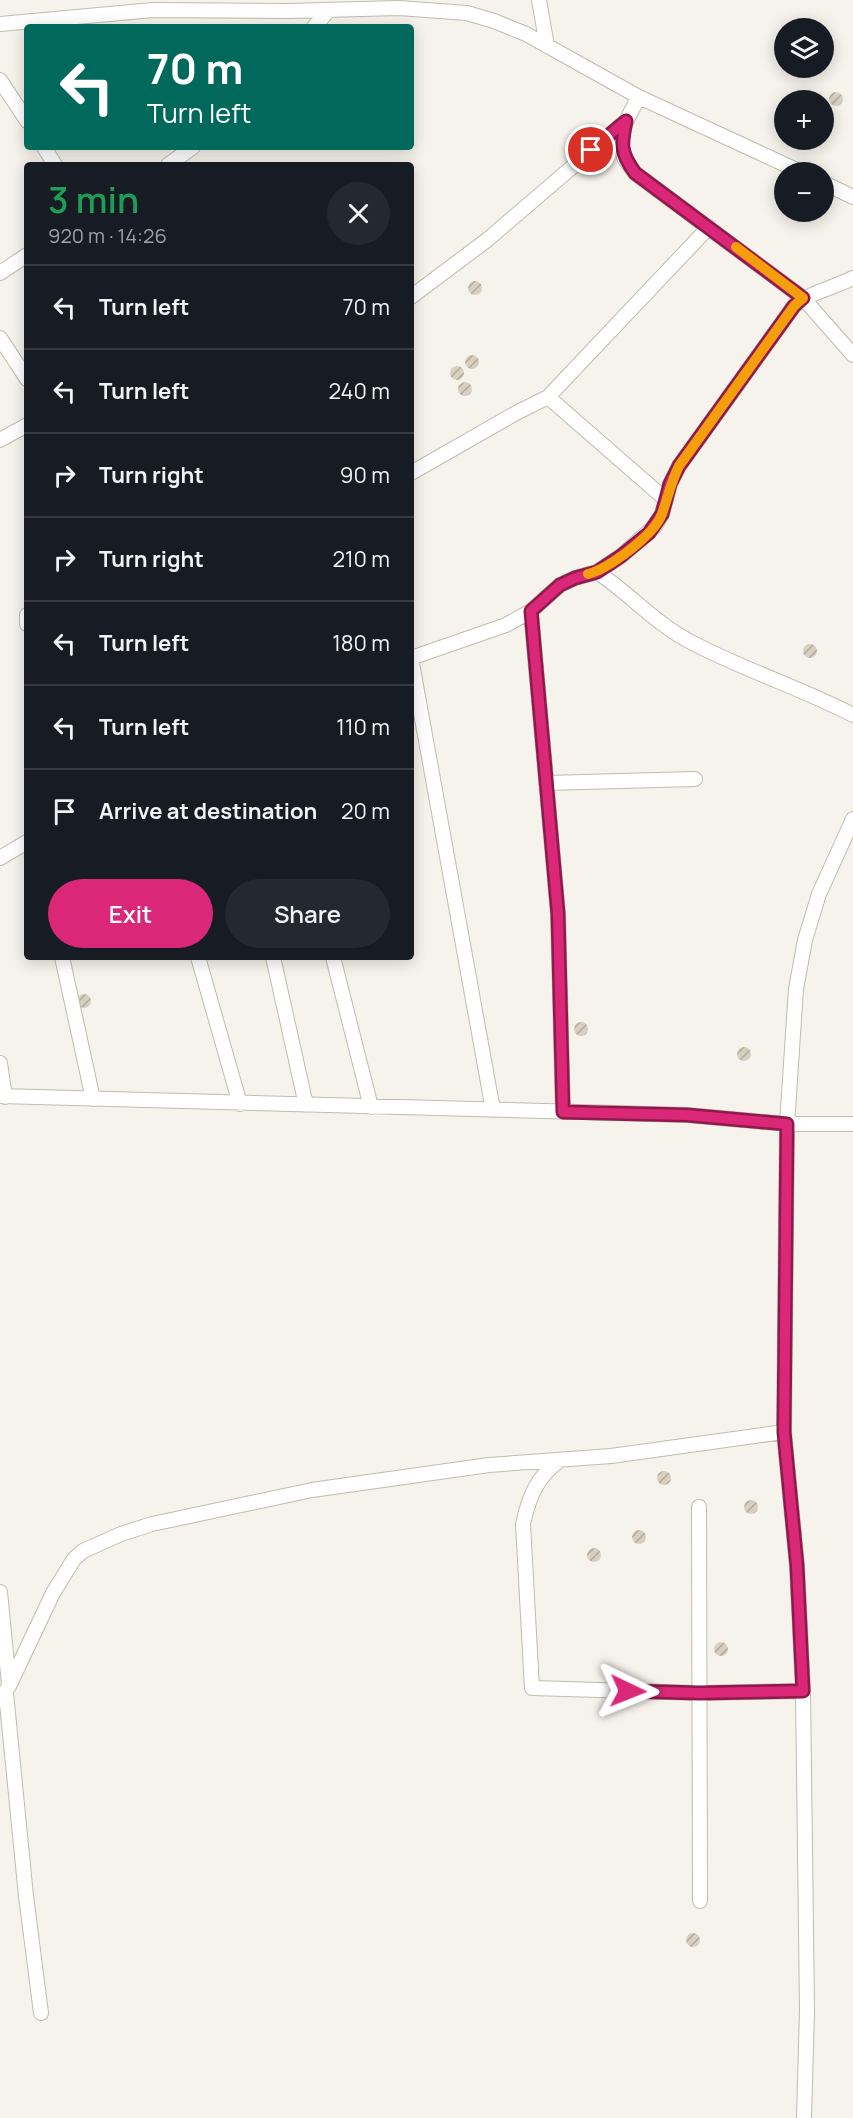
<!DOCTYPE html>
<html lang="en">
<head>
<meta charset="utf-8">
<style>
	:root { --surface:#171b24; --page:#242831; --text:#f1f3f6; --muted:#9ea1a6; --line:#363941; --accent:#db2777 }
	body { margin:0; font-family:Manrope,sans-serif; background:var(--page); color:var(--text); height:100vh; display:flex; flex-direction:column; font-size:22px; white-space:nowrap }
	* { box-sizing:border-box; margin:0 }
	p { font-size:20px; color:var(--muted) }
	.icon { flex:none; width:33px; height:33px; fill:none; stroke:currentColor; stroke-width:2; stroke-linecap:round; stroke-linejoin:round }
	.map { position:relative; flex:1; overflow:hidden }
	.sheet { position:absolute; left:24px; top:162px; width:390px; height:798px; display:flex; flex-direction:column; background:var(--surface); border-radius:6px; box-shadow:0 3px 15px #0003 }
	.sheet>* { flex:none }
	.hud { position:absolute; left:24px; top:24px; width:390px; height:126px; border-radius:6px; box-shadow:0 3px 15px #0003; background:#00695c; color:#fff; overflow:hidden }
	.fabs { position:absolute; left:774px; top:18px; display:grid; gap:12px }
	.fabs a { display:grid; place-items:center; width:60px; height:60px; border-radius:50%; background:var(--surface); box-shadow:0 3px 15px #0003; font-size:30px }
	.pin { position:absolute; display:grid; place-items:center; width:51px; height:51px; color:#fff; margin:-26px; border:3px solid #fff; border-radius:50%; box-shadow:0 2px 6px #0007 }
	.me { position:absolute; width:66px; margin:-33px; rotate:92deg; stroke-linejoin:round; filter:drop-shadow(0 0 4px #0008) }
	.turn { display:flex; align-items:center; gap:21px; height:126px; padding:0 24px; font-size:27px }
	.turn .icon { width:78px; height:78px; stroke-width:2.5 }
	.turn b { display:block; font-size:42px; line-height:51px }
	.round { display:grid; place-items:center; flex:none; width:63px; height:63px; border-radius:32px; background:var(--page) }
	.head { display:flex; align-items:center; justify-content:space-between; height:102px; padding:0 24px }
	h1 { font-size:36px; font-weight:600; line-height:45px; color:#1e9e55 }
	.cta { display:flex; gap:12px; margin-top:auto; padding:12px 24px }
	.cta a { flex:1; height:69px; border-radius:36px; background:var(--accent); color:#fff; font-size:24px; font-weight:600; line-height:69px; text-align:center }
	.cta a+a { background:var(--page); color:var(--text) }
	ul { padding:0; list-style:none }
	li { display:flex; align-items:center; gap:18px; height:84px; padding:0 24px; border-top:2px solid var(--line) }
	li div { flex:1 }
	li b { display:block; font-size:22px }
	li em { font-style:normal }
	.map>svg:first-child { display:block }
	.building { fill:url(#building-hatch) }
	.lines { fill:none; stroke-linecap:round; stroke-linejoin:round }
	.minor-casing { stroke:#c2bbae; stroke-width:16 }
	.minor { stroke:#fff; stroke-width:14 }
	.route-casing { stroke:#8e194d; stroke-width:15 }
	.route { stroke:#db2777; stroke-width:10 }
	.slow { stroke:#f59e0b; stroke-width:10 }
</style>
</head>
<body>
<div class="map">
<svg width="853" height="2118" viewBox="0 0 853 2118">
	<defs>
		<pattern id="building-hatch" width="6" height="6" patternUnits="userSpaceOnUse" patternTransform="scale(1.5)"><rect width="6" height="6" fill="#d8cfc1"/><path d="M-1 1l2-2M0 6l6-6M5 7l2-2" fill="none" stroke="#b1aa9e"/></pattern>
	</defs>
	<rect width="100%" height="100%" fill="#f6f3ec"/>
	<!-- building -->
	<path class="building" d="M829 99a7 7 0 1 1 14 0a7 7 0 1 1-14 0Z
		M468 288a7 7 0 1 1 14 0a7 7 0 1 1-14 0Z
		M465 362a7 7 0 1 1 14 0a7 7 0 1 1-14 0Z
		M450 373a7 7 0 1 1 14 0a7 7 0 1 1-14 0Z
		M458 389a7 7 0 1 1 14 0a7 7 0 1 1-14 0Z
		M803 651a7 7 0 1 1 14 0a7 7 0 1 1-14 0Z
		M77 1001a7 7 0 1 1 14 0a7 7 0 1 1-14 0Z
		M574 1029a7 7 0 1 1 14 0a7 7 0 1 1-14 0Z
		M737 1054a7 7 0 1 1 14 0a7 7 0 1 1-14 0Z
		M657 1478a7 7 0 1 1 14 0a7 7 0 1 1-14 0Z
		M744 1507a7 7 0 1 1 14 0a7 7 0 1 1-14 0Z
		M632 1537a7 7 0 1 1 14 0a7 7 0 1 1-14 0Z
		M587 1555a7 7 0 1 1 14 0a7 7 0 1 1-14 0Z
		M714 1649a7 7 0 1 1 14 0a7 7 0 1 1-14 0Z
		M686 1940a7 7 0 1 1 14 0a7 7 0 1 1-14 0Z"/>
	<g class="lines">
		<defs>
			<path id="minor" d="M539,0L547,46
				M0,24L153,10L287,11L399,8L467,13L494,21L526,34L639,97L801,172
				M314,27L329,10
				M0,80L27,121
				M639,97C629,115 616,135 624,157C626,162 632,168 635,173L803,298L853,355
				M44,147L55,165
				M168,165L193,147
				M824,183L853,197
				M0,273L27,255
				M411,297L487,240L626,121
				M0,338L27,379
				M548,397L665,499
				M0,440L27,425
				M411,473L516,413L548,397L709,227
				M597,572L621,556L655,526L662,514L670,484L679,466L794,306C811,292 833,288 853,278
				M531,611L558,914L563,1112
				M27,615V624
				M411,658L506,625L531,611L560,585L575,578L597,572C629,593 655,623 689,641C741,669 799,687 853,715
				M411,658L493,1110
				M546,783L695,779
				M0,858L27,842
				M62,957L93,1099
				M198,957L240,1104
				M273,957L306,1105
				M333,957L371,1107
				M0,1063L5,1097
				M0,1096L687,1115L787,1124H853
				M560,1460C537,1477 529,1496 523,1524L532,1688L699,1693L803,1691
				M699,1507L700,1901
				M0,1592L9,1684
				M6,1693L26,1896L41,2013
				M0,1700L9,1686L53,1593L74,1559L83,1551L121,1534L152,1524L312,1490L489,1465L611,1456L784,1432
				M804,2118L807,2010L803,1691L797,1566L784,1432L787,1124L796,989L805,940L819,894L853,819"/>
		</defs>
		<!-- minor casing -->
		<use href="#minor" class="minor-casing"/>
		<!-- minor -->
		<use href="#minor" class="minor"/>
	</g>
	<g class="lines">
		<defs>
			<path id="route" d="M591,150L626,121C621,145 620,152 635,173L803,298L794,306L679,466L670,484L662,514L649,533L621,556L597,572L575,578L560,585L531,611L558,914L563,1112L687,1115L787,1124L784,1432L797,1566L803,1691L699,1693L628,1691"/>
		</defs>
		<!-- route casing -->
		<use href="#route" class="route-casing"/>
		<!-- route -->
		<use href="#route" class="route"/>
		<!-- slow -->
		<path class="slow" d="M588,574C610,568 654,535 662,514C668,497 671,482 679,466L794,306L803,298L736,247"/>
	</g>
</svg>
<div class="fabs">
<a><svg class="icon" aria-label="layers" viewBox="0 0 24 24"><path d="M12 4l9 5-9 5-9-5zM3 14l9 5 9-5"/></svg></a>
<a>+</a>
<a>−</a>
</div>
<div class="pin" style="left:591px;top:150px;background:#d93025"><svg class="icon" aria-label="arrive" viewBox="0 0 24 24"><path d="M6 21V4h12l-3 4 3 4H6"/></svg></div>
<svg class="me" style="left:628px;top:1691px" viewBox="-20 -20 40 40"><path d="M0-17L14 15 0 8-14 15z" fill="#db2777" stroke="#fff" stroke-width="4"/></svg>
<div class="hud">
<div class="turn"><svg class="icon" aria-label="left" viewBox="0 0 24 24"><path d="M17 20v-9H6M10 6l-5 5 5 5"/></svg><div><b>70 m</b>Turn left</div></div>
</div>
<section class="sheet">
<div class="head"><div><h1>3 min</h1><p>920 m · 14:26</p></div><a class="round"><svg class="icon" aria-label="close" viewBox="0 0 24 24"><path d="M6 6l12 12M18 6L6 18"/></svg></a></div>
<ul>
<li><svg class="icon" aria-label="left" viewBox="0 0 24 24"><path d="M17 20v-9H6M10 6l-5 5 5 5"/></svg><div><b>Turn left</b></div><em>70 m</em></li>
<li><svg class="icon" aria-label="left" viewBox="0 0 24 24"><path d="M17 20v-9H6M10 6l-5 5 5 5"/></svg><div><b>Turn left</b></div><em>240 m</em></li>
<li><svg class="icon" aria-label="right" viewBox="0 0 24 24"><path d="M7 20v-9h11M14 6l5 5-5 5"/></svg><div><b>Turn right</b></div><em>90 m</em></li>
<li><svg class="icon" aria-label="right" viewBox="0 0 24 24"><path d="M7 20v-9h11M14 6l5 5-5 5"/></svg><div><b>Turn right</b></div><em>210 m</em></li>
<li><svg class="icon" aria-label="left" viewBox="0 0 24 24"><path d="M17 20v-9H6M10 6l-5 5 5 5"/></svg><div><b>Turn left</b></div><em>180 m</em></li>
<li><svg class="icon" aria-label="left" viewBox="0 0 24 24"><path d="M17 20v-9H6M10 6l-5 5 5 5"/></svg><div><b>Turn left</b></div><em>110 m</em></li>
<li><svg class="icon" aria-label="arrive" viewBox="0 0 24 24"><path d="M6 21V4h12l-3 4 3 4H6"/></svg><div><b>Arrive at destination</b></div><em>20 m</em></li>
</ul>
<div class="cta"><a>Exit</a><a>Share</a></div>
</section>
</div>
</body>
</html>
